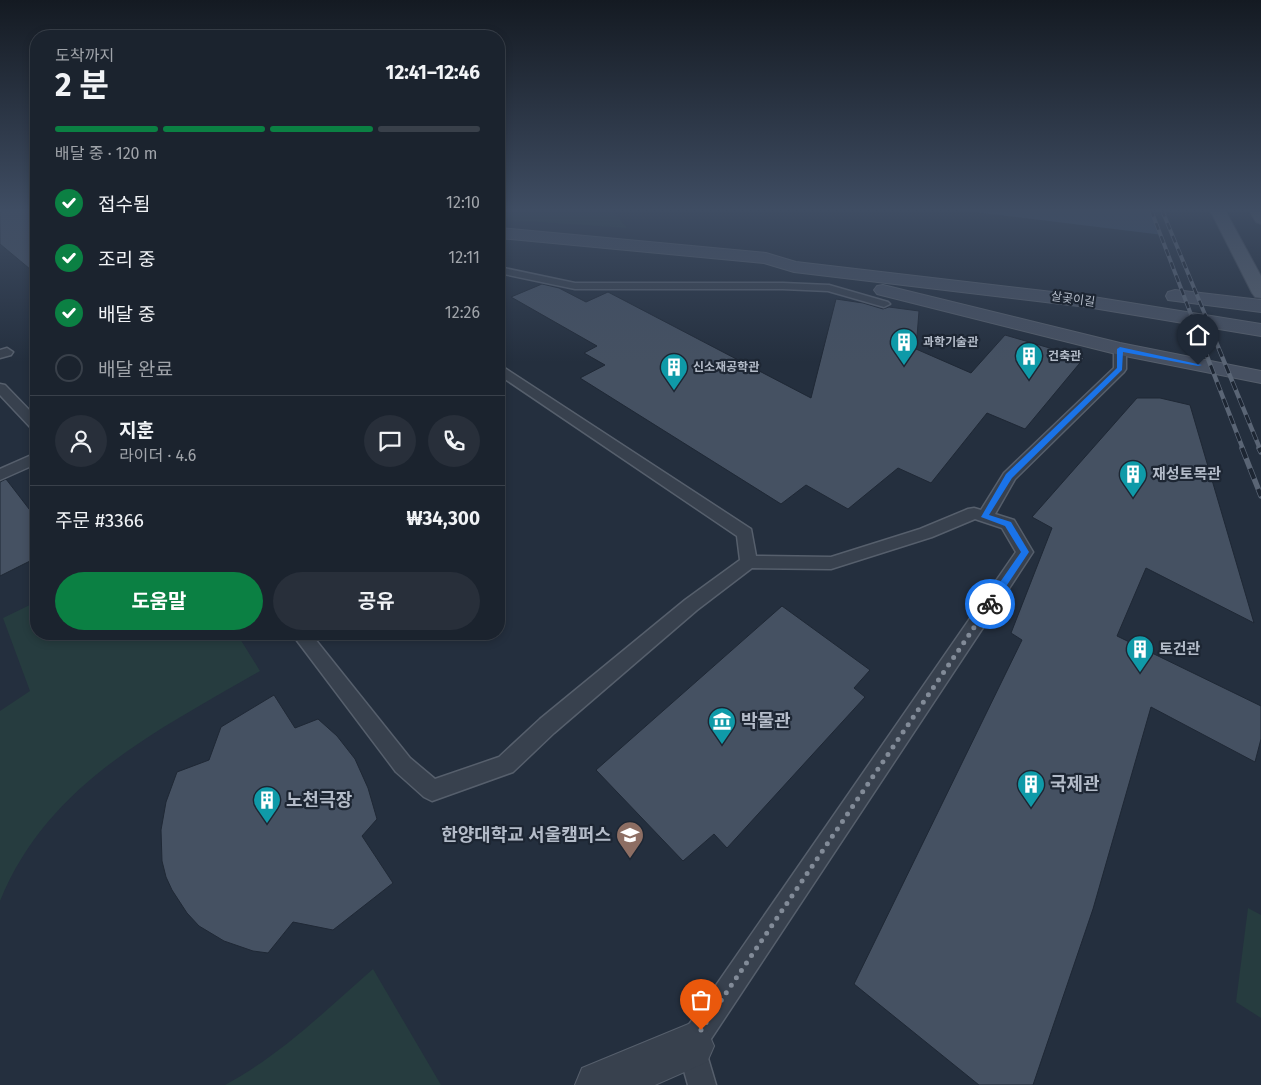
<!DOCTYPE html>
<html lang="ko">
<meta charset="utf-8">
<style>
body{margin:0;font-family:"Fira Sans","Noto Sans KR",sans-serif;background:#282f3a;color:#f1f3f6;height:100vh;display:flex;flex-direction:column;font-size:19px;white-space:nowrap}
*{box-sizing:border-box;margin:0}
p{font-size:16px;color:#a0a4aa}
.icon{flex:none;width:28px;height:28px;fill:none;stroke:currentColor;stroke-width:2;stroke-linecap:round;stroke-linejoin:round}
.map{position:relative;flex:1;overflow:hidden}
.panel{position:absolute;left:30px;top:30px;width:475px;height:610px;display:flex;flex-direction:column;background:#1b232e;border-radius:20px;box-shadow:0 2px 8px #0003,0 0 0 1px #39404a}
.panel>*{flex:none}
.pin{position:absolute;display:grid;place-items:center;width:42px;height:42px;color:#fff;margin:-51px -21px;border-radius:50% 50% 50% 0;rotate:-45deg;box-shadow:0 0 5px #0007}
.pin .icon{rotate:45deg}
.courier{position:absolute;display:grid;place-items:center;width:50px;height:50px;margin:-25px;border:4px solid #1a73e8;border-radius:50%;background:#fff;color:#222;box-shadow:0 1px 6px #0007}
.overview em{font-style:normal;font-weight:700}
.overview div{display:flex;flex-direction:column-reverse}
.overview{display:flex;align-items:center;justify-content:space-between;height:85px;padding:0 25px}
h1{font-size:32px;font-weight:700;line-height:38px}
.bar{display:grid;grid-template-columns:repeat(4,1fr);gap:8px 5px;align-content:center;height:60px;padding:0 25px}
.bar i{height:6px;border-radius:4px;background:#39404a}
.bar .current{background:#0b8043}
.bar p{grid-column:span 4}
.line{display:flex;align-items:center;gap:12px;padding:0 25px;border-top:1px solid #39404a}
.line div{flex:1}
.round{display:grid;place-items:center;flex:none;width:52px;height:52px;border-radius:26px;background:#282f3a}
ol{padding:0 25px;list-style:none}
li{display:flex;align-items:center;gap:15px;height:55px}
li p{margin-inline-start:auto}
li .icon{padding:5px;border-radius:50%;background:#0b8043;color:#fff;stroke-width:4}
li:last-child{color:#a0a4aa}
li i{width:28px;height:28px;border:2px solid #39404a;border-radius:50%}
.button{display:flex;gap:10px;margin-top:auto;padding:10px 25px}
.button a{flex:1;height:58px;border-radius:30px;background:#0b8043;color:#fff;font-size:20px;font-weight:700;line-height:58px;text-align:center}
.button a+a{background:#282f3a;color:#f1f3f6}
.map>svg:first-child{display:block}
</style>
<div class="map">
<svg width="1261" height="1085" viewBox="0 0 1261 1085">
<rect width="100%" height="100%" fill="#242f3e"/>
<g fill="#263c3f">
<path d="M499,210H612L627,228L499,219Z"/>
<path d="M36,602V634H237L260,671C157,731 48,783 0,901V711L30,691L3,618Z"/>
<path d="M1248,908L1261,915V1018L1236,1002Z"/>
<path d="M373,969L441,1085H225C281,1055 326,1010 373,969Z"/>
</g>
<path fill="#394c67" d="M958,210H1261V247Z"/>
<path fill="#242f3e" d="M1153,210H1261V249L1162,237Z"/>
<g fill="#455162" stroke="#1f2835">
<path d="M0,210H36V274L0,244Z"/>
<path d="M542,284L559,288L586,302L608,292L811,398L836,299L863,303L883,309L889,307L919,311L916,349L971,373L1005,335L1084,358L1025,429L987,413L931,483L898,468L848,509L806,485L781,504L580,378L605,365L584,353L597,346L511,297Z"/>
<path d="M1137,398H1160L1190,405L1254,623L1146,568L1117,636L1261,706V739L1255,762L1151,707L1093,909L1033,1085H979L854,984L1022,640L1011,633L1052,528L1032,517Z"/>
<path d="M6,479L36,518V558L0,576V482Z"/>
<path d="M782,606L870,670L854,688L865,697L727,848L714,834L683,861L596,770Z"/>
<path d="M274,695L295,728L318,719L337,736L355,759L368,788L377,819L362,836L393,883L333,930L293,922L268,953L253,951L224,941L199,926L187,913L172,890L166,877L162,861L161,830L166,802L177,772L209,760L221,727Z"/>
</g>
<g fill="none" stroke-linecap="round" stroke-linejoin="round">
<g stroke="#565f6c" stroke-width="3">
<g id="lane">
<path d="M499,267L575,283H783L829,285L888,302L890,304L884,307L828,291L783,289H575L499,273Z"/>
<path d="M1120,345L1126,349V369L1124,372L1015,479L995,514L1014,520L1033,552L705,1048L716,1085H688L677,1046L681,1036L1016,552L1002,528L975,519L932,537L831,569L752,568L697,610L554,733L513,772L432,801L424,797L396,772L292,634H311L410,758L435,779L499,757L540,719L685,600L740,560L737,536L499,375V366L503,367L751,529L756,556L831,557L920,529L968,509L974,508L981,510L1004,473L1114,368V349Z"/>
<path d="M7,348L13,352L11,355L0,358V350Z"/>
<path d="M0,384L5,385L36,417V429L31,428L0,395Z"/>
<path d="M36,453V464L0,480V469Z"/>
</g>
</g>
<g stroke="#565f6c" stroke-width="2">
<path id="street" d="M691,1023L707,1030L714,1046L707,1062L655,1085H575L582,1068Z"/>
</g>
<g stroke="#565f6c" stroke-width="2">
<g id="secondary">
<path d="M499,228L766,253L796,262L1087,296L1261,324V336L1087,307L794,272L764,263L499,238Z"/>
<path d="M883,285L1120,343L1261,371V383L1120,355L877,294L874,290L877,286Z"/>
<path d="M1175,290L1261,300V312L1168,300L1166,296L1168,292Z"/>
</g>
</g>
<g stroke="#414a57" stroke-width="2">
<g id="primary">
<path d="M1210,210H1225L1261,276V298L1255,297L1252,293Z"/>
<path d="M1249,210H1261V224L1256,222Z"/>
</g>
</g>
<use href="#lane" fill="#38414e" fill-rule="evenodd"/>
<use href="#street" fill="#38414e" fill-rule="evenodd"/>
<use href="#secondary" fill="#465061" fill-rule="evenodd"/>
<use href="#primary" fill="#56606e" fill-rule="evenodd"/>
<g stroke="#5a6575" stroke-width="4">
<g id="rail-far2">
<path d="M1151,210L1192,317"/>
<path d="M1162,210L1206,317"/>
</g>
</g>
<g stroke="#5a6575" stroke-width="4.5">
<g id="rail-far1">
<path d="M1191,315L1243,449"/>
<path d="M1205,315L1260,449"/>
</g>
</g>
<g stroke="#5a6575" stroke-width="5.5">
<g id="rail">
<path d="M1242,448L1261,496"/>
<path d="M1259,448L1261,452"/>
</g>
</g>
<use href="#rail-far2" stroke="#1d2633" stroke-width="2.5" stroke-dasharray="7" stroke-linecap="butt"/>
<use href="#rail-far1" stroke="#1d2633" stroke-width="3" stroke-dasharray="9" stroke-linecap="butt"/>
<use href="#rail" stroke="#1d2633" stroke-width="4" stroke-dasharray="11" stroke-linecap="butt"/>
</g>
<linearGradient id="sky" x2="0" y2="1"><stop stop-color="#141a22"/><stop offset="0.58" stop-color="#3f4d63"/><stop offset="1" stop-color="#3f4d63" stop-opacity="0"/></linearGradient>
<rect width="1261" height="362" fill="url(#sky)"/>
<path fill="#1a73e8" d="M1120,347L1202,365L1198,366L1123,352L1122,370L1012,478L989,515L1011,522L1029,552L993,606H987V601L1021,552L1005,526L981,517L1006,474L1117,368V349Z"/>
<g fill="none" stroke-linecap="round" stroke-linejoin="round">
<path stroke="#828b98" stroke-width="5" stroke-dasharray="0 9" d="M701,1030L990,604"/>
</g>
<defs>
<g id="building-pin" transform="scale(1.4375)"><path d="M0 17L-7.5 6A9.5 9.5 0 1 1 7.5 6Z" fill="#0f9aa8" stroke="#1d2633"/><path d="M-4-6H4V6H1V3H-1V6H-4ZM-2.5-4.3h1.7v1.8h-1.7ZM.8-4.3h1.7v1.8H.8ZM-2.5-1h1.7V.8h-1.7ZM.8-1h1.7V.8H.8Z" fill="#fff"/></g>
<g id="museum-pin" transform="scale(1.4375)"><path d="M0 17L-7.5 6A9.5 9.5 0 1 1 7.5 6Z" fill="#0f9aa8" stroke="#1d2633"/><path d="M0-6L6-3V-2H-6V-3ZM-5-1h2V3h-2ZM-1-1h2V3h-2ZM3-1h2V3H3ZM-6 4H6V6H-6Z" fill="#fff"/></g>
<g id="university-pin" transform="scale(1.4375)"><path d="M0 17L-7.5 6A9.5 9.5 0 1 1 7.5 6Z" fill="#8d6e63" stroke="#1d2633"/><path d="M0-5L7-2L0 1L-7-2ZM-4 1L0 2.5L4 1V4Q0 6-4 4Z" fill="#fff"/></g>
</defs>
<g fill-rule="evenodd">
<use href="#building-pin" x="904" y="342"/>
<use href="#building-pin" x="1029" y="356"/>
<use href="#building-pin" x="674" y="367"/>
<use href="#building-pin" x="1133" y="474"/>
<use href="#building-pin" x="1140" y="649"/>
<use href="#museum-pin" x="722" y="721"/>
<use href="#building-pin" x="1031" y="784"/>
<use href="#building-pin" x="267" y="800"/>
<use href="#university-pin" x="630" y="835"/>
</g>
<g text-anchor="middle" stroke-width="4.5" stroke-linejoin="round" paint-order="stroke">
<g font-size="12" fill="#b4bcc9" stroke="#1d2633">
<text transform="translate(1073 299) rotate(8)" y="4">살곶이길</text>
</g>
<g font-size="12" font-weight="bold" fill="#b4bcc9" stroke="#1d2633" text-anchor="start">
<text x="923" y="346">과학기술관</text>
<text x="1048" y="360">건축관</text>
<text x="693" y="371">신소재공학관</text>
</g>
<g font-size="15" font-weight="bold" fill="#b4bcc9" stroke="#1d2633" text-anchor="start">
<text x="1152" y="479">재성토목관</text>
<text x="1159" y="654">토건관</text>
</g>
<g font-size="18" font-weight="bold" fill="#b4bcc9" stroke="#1d2633" text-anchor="start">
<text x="741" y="727">박물관</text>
<text x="1050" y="790">국제관</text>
<text x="286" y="806">노천극장</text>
<text x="611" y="841" text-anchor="end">한양대학교 서울캠퍼스</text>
</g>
</g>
</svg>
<div class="pin" style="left:701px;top:1030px;background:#ea580c"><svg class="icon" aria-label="bag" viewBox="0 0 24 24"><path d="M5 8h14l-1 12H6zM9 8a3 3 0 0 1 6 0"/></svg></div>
<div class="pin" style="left:1198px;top:365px;background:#1f2937"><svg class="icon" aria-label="home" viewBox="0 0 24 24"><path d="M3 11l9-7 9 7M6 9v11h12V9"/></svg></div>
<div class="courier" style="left:990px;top:604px"><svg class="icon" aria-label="bike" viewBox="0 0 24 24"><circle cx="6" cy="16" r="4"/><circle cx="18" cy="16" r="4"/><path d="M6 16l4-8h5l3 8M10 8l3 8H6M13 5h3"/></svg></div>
<section class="panel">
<div class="overview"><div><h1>2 분</h1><p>도착까지</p></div><em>12:41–12:46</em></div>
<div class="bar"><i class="current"></i><i class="current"></i><i class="current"></i><i></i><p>배달 중 · 120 m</p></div>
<ol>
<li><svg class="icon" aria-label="check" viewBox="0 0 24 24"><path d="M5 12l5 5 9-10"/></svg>접수됨<p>12:10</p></li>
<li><svg class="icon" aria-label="check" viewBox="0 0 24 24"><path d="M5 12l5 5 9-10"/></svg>조리 중<p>12:11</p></li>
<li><svg class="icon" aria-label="check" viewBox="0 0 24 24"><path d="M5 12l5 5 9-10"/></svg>배달 중<p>12:26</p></li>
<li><i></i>배달 완료</li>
</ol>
<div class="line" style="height:90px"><a class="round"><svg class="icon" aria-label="person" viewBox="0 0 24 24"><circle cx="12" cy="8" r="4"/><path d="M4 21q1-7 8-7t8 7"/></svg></a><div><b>지훈</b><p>라이더 · 4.6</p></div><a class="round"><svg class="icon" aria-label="chat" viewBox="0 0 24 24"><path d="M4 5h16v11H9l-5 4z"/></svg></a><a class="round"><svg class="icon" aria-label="phone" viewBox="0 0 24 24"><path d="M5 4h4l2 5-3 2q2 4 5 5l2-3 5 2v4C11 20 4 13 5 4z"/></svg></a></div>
<div class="line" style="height:65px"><div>주문 #3366</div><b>₩34,300</b></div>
<div class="button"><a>도움말</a><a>공유</a></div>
</section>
</div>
